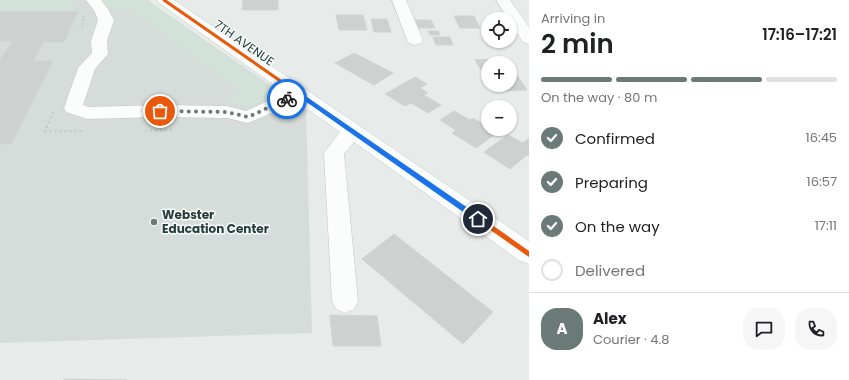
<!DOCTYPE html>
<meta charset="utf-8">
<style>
body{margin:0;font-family:Poppins,sans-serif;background:#f6f6f6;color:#202124;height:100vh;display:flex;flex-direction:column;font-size:15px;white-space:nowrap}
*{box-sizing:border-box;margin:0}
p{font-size:13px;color:#757577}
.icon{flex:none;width:22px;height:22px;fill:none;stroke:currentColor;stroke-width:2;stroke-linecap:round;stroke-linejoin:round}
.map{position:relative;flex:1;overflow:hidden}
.drawer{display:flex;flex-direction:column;background:#fff;width:320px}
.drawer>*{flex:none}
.fabs{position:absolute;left:481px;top:12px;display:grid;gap:8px}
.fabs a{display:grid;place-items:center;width:36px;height:36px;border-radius:50%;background:#fff;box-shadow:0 1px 3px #0004;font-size:20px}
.pin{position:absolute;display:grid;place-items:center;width:34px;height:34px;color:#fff;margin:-17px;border:2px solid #fff;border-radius:50%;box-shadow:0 1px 4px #0007}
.courier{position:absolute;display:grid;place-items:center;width:40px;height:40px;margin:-20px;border:3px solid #1a73e8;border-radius:50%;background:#fff;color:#222;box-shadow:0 1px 5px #0007}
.headline em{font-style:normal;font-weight:600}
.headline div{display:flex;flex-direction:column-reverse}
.headline{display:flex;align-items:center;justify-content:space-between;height:68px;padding:0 12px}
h1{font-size:26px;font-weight:600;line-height:30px}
.bar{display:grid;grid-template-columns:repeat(4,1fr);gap:6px 4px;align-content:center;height:48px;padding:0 12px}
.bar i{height:5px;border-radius:3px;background:#e0e0e0}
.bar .active{background:#6a7a77}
.bar p{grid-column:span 4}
.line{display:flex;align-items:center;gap:10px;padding:0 12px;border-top:1px solid #e0e0e0}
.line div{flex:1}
.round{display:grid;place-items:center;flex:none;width:42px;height:42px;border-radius:16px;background:#f6f6f6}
ol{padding:0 12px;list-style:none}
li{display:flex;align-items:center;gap:12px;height:44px}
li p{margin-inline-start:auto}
li .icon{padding:4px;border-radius:50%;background:#6a7a77;color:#fff;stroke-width:4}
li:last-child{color:#757577}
li i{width:22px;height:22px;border:2px solid #e0e0e0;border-radius:50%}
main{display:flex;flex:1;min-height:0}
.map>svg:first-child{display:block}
</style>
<main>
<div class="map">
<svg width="529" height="380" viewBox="0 0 529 380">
<rect width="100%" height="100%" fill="#e7ebe9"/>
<path fill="#d5dcd9" d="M0,0H147L306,110L312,333L0,343Z"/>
<g fill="#d2e2d8">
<path d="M0,0H69L78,9H0Z"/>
<path d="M101,0H148L271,88L275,92L272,98L258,104L237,105L228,99L240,91L129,8L117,12Z"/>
</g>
<g fill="#cdd2d1" stroke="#d0d4d2">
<path d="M243,0H278V10H242Z"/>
<path d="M0,12H78L64,42H43L33,61H53L11,144H0V60L13,41H0Z"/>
<path d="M336,15H363L367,30H339Z"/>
<path d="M454,16H474L480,28H460Z"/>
<path d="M371,19H387L391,32H374Z"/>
<path d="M414,20H431L435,28H417Z"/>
<path d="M428,31H438L440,35H430Z"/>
<path d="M433,37H450L453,45H436Z"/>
<path d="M354,53L393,73L374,85L335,63Z"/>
<path d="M498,59L501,63H488V70H481L475,60Z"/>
<path d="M510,68H512L527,90L502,91L499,85H510Z"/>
<path d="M415,77L427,84L420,88L428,93L424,95L441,105L428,113L411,103L405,106L385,94Z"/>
<path d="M454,111L470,120L473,118L488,127V129H492L498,132L476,148L452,133L456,130L440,120Z"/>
<path d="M508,135L523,143L529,138V156L527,155L510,169L484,152Z"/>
<path d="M394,234L493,312L463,344L362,259Z"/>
<path d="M330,315L377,316L381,346H333Z"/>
<path d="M64,379L127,380H63Z"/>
</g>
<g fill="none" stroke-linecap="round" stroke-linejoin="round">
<g stroke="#c4c8c6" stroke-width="1">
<g id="minor">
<path d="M86,0H101L108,9L114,20L107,41L108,54L95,69L83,105L89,107L160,105L227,106L246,111L285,93L159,3L157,0H174L529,241V264L520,261L354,142L344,154L358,301L354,309L345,313L336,309L332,301L324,153L340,132L297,102L248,123L227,118L160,117L87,119L66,112L64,108L78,68L92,53L91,41L98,20L94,10Z"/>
<path d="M392,0H406L423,40L421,43L415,45L409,43L407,40Z"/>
<path d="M496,0H510L529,27V44L523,42L510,22V19H508Z"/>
</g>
</g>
<path stroke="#c3cac9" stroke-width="2" stroke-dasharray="1.5 2" stroke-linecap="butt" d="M82,28L84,15"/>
<g stroke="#c3cac9" stroke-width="2.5" stroke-dasharray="2 3" stroke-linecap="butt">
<path d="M53,112L45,131H84"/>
<path d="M145,131L172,130"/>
</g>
<use href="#minor" fill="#fbfcfc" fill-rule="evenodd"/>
<g stroke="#f5f9f8" stroke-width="5">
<path id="cycleway-far2" d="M164,0L305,98"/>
</g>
<g stroke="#f5f9f8" stroke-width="6">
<path id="cycleway-far1" d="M303,97L483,222"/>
</g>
<g stroke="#f5f9f8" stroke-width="8">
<path id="cycleway" d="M482,221L529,254"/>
</g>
<use href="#cycleway-far2" stroke="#e8590c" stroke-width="3"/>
<use href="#cycleway-far1" stroke="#e8590c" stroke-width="3.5"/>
<use href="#cycleway" stroke="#e8590c" stroke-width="5"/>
</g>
<path fill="#1a73e8" d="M297,93H301L481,217V221H476L298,96L287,101L284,99Z"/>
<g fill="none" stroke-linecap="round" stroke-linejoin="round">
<path stroke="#6a7a77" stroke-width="4" stroke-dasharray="0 7.2" d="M160,111L227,112L248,117L287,99"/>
</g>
<circle fill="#6a7a77" stroke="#f5f9f8" stroke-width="1.5" cx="154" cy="222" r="4"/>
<g text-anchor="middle" stroke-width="3" stroke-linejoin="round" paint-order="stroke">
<g font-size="12" fill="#263d39" stroke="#f5f9f8">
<text transform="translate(244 43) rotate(35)" y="4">7TH AVENUE</text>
</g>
<g font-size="12" font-weight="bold" fill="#263d39" stroke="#f5f9f8" text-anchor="start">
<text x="162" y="219">Webster<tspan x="162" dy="14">Education Center</tspan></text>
</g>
</g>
</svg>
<div class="fabs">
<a><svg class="icon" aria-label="locate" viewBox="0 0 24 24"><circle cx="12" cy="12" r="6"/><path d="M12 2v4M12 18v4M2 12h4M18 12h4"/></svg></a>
<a>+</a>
<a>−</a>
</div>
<div class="pin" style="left:160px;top:111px;background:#ea580c"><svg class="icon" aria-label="bag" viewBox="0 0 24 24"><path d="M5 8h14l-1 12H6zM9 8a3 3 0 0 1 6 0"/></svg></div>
<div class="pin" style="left:478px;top:219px;background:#1f2937"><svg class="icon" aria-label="home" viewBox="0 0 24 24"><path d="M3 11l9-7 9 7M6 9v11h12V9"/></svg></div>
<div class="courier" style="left:287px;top:99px"><svg class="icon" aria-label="bike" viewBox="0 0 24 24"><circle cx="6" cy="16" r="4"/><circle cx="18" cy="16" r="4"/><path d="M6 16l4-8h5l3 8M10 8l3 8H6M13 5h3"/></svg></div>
</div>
<section class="drawer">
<div class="headline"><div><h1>2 min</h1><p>Arriving in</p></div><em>17:16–17:21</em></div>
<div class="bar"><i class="active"></i><i class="active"></i><i class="active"></i><i></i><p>On the way · 80 m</p></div>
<ol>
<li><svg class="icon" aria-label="check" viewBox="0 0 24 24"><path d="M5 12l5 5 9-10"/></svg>Confirmed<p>16:45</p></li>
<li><svg class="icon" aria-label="check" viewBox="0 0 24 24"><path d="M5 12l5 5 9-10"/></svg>Preparing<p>16:57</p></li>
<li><svg class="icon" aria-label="check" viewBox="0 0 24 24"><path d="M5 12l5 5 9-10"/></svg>On the way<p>17:11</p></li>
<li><i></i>Delivered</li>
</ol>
<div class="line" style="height:72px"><b class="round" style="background:#6a7a77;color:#fff">A</b><div><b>Alex</b><p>Courier · 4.8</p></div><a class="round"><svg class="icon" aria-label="chat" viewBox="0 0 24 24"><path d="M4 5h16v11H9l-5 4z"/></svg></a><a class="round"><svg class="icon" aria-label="phone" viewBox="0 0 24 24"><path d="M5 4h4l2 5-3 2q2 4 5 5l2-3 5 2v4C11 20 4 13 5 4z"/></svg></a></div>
</section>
</main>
